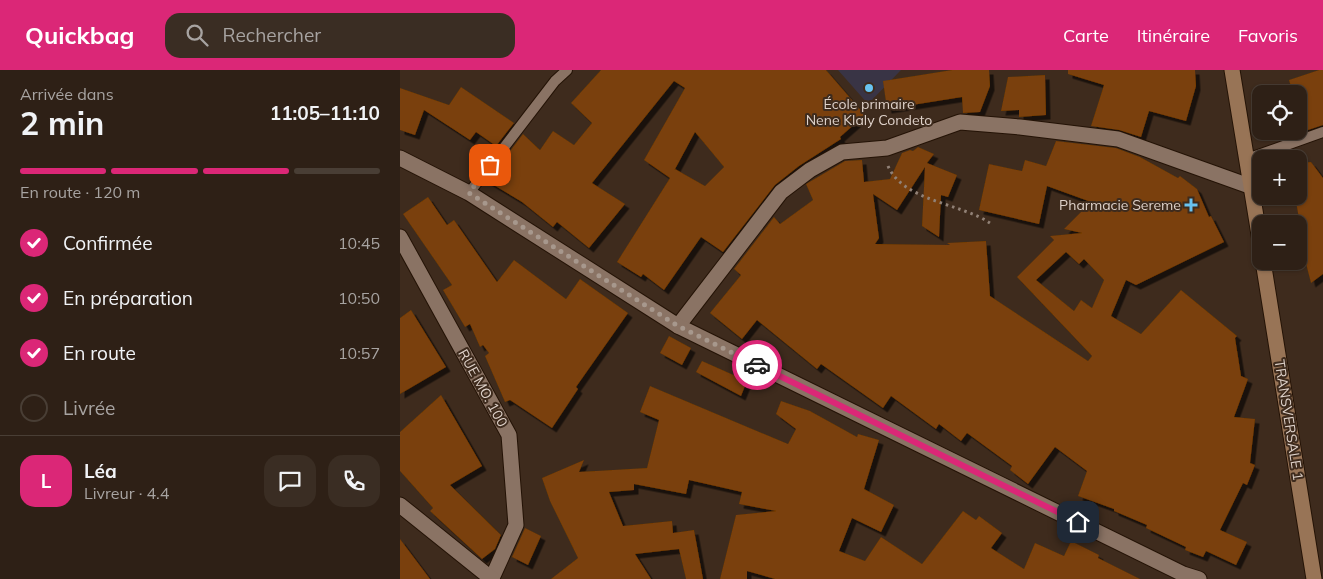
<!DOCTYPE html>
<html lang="fr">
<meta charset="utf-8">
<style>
body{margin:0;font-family:Mulish,sans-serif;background:#3a2d23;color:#f1f3f6;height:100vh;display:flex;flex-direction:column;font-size:19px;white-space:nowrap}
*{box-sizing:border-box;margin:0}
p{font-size:16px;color:#a7a3a1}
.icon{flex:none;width:28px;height:28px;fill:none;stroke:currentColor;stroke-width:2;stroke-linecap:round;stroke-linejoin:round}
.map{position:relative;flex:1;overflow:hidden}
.panel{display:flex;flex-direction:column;background:#2e2016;width:400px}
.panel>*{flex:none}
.fabs{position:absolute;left:852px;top:15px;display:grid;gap:10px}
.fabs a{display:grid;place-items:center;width:55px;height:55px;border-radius:10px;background:#2e2016;box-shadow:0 1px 4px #0004,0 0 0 1px #493e35;font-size:25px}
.pin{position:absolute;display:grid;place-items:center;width:42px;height:42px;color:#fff;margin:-21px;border-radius:10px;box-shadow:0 2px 8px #0006}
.courier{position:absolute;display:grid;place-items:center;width:50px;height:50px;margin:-25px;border:4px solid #db2777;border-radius:50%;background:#fff;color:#222;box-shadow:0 1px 6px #0007}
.head em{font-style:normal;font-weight:700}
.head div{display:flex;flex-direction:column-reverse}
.head{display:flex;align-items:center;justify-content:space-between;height:85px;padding:0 20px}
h1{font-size:32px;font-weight:700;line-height:38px}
.bar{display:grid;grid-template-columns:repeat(4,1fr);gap:8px 5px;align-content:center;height:60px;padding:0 20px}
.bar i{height:6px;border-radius:4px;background:#493e35}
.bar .selected{background:#db2777}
.bar p{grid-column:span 4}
.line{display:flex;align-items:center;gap:12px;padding:0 20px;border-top:1px solid #493e35}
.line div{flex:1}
.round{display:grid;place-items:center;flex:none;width:52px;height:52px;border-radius:15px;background:#3a2d23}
ol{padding:0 20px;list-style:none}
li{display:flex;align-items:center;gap:15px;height:55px}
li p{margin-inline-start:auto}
li .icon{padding:5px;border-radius:50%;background:#db2777;color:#fff;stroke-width:4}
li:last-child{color:#a7a3a1}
li i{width:28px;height:28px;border:2px solid #493e35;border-radius:50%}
header{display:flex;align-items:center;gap:30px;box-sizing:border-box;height:70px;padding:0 25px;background:#db2777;color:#fff}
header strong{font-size:24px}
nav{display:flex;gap:28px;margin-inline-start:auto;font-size:18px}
.search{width:350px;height:45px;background:#3a2d23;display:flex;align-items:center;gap:12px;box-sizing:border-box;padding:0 18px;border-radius:15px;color:#a7a3a1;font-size:19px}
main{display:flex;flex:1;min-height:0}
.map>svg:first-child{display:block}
</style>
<header>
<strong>Quickbag</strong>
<div class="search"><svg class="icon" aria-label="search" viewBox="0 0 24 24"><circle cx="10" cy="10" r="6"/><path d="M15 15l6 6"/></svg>Rechercher</div>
<nav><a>Carte</a><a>Itinéraire</a><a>Favoris</a></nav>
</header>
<main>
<section class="panel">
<div class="head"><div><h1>2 min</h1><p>Arrivée dans</p></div><em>11:05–11:10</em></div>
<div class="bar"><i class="selected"></i><i class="selected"></i><i class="selected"></i><i></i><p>En route · 120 m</p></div>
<ol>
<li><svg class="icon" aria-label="check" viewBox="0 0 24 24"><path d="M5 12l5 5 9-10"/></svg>Confirmée<p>10:45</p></li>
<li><svg class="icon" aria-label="check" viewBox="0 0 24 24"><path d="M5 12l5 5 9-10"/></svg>En préparation<p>10:50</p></li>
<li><svg class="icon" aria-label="check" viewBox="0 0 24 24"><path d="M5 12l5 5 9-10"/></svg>En route<p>10:57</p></li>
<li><i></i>Livrée</li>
</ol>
<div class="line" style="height:90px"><b class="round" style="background:#db2777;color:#fff">L</b><div><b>Léa</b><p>Livreur · 4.4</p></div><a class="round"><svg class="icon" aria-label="chat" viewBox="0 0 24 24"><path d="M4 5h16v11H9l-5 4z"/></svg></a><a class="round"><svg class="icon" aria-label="phone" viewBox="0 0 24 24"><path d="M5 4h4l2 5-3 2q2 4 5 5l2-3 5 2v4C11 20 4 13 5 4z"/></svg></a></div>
</section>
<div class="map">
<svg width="923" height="509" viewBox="0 0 923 509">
<defs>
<filter id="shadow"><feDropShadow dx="4.5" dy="4.5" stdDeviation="0" flood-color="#0009"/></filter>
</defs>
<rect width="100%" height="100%" fill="#3e2b1d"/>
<path fill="#393445" d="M438,0H501L468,34Z"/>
<g fill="#7a3f07" fill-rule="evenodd" filter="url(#shadow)">
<path d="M201,0H426L465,45L440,67L441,69L399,96L375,115L323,182L301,167L264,220L243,204L241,207L217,192L270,108L244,90L285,18L274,11L192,113L225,134L189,178L157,152L153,157L122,132L87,111L123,64L140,80L153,61L174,75L192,53L171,33ZM295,62L324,97L305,116L275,99L274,101Z"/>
<path d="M552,0H589L590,16L580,42L563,43L562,27L487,39L483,11Z"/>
<path d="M668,0H795L796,16L786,51L749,41L741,67L719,60L691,56L704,15L668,4Z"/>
<path d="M919,0H923V55L899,63V24H893L889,10Z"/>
<path d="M645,5L646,45L619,47V40L601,41L608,7Z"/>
<path d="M61,17L114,53L96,76L76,62L70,70L24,40L15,65L0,60V18L49,35Z"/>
<path d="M656,71L716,78L740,87L778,108L780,106L797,119L809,147L811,146L824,172L736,215L726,210L711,246L741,264L781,220L837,266L835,268L841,306L848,309L834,347L855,349L850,393L855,395L847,415L843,413L820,460L847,472L836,495L806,481L803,487L785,480L786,477L746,458L747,455L714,441V439L678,426L687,401L655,377L628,414L610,400L612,396L567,363L561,371L539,354L536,359L491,326L483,338L421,294L417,299L357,250L342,269L310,243L341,205L334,199L374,147L380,154L413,130L406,114L445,91L462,90L464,112L490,109L502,83L510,80L513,81L518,77L534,84L527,93L557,105L548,127L541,125L539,167L522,156L525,97L497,140L473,124L479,168L475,174L550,175L547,173L586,171L590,226L688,291L692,286L617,207L654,170L650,166L682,163L664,159L691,132L647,116L639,154L579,140L589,94L622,101L625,90L646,96ZM666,182L679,194L684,189L704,210L692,238L681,230L674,241L636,210Z"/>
<path d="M911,92L923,108V204L911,213L902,178L904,177L895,126H899V93Z"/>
<path d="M28,127L47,155L54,150L97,212L114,190L166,229L180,209L228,243L176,317L178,319L152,358L110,330L105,332L85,286L89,283L83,275L80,277L70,254L65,257L43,220L52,215L3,144Z"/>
<path d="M11,240L46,297L0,324V248Z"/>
<path d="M269,266L291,278L282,295L260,283Z"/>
<path d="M302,291L347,311L341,326L296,302Z"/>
<path d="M250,316L388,374L396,359L376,344L381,331L410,341L457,367L458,364L479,370L464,419L494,435L481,462L452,448L439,481L465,491L481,467L522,494L563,441L576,450L579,446L602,463L591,478L624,499L635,473L664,486L671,471L699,485L698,488L740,509H375L347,501V509H320L336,445L376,441L339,434L342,422L289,410L286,424L234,414V420L209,422L223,456L272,451L273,463L294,460L303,509H286L279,479L235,484L251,509H151L178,488L150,431L142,408L184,390L179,402L247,398L259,350L240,342Z"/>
<path d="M41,325L82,396L50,415L101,465L95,479L82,489L30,441L33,438L0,401V362Z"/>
<path d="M125,458L141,466L128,495L112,487Z"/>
<path d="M0,469L30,509H0Z"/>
</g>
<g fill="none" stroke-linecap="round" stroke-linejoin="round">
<g stroke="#241306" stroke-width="12">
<g id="service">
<path d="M847,89L923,62"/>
<path d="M69,123L155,11L167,0"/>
</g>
</g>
<g stroke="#241306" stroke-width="17">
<g id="minor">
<path d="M0,167L109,365L116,455L92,508"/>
<path d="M278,256L381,122L410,100L442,82L487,78L560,52L620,57L718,69L852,117"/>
<path d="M0,435L92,509"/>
</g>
</g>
<g stroke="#241306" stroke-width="17">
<path id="tertiary" d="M0,88L69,123L278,256L783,504L799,509"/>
</g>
<g stroke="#241306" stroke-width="17">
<g id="secondary">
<path d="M832,0L861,177"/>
<path d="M863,191L914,509"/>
</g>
</g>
<path stroke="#918176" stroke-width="3" stroke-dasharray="2.5 4" stroke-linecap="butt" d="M488,96C503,131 560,133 590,153"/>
<use href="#service" stroke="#8a7364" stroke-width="10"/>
<use href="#minor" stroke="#8a7364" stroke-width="15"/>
<use href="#tertiary" stroke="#8a7364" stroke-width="15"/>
<use href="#secondary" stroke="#987456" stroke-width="15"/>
</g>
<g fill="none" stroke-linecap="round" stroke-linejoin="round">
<path stroke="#a7988d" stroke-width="5" stroke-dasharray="0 9" d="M90,95L69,123L278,256L357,295"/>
<path stroke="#db2777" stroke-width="6" d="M357,295L678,452"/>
</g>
<g fill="#69c3f1" stroke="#3e2b1d" stroke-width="2">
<circle cx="469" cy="18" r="5"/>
<path d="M788.5 127.5h5v5h5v5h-5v5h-5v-5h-5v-5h5z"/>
</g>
<g text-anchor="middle" stroke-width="4" stroke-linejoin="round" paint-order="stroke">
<g font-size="14" fill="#dfd2ca" stroke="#3e2b1d">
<text x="469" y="39">École primaire<tspan x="469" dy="16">Nene Klaly Condeto</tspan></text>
<text x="781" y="140" text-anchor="end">Pharmacie Sereme</text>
</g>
<g font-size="14" fill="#dfd2ca" stroke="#3e2b1d">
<text transform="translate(83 318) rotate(61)" y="5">RUE MO. 100</text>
<text transform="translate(889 350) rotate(81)" y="5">TRANSVERSALE 1</text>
</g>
</g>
</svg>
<div class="fabs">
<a><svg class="icon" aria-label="locate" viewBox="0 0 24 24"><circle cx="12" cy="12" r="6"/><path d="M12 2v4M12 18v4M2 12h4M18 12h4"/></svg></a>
<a>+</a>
<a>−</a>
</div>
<div class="pin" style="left:90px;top:95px;background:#ea580c"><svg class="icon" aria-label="bag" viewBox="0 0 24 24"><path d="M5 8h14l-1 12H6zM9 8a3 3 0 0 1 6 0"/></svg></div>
<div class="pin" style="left:678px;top:452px;background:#1f2937"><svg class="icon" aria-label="home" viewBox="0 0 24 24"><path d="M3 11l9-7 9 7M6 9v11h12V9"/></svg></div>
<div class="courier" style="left:357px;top:295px"><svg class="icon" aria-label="car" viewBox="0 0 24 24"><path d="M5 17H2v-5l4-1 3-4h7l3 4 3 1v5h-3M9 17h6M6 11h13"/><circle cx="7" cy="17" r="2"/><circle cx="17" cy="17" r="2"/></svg></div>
</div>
</main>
